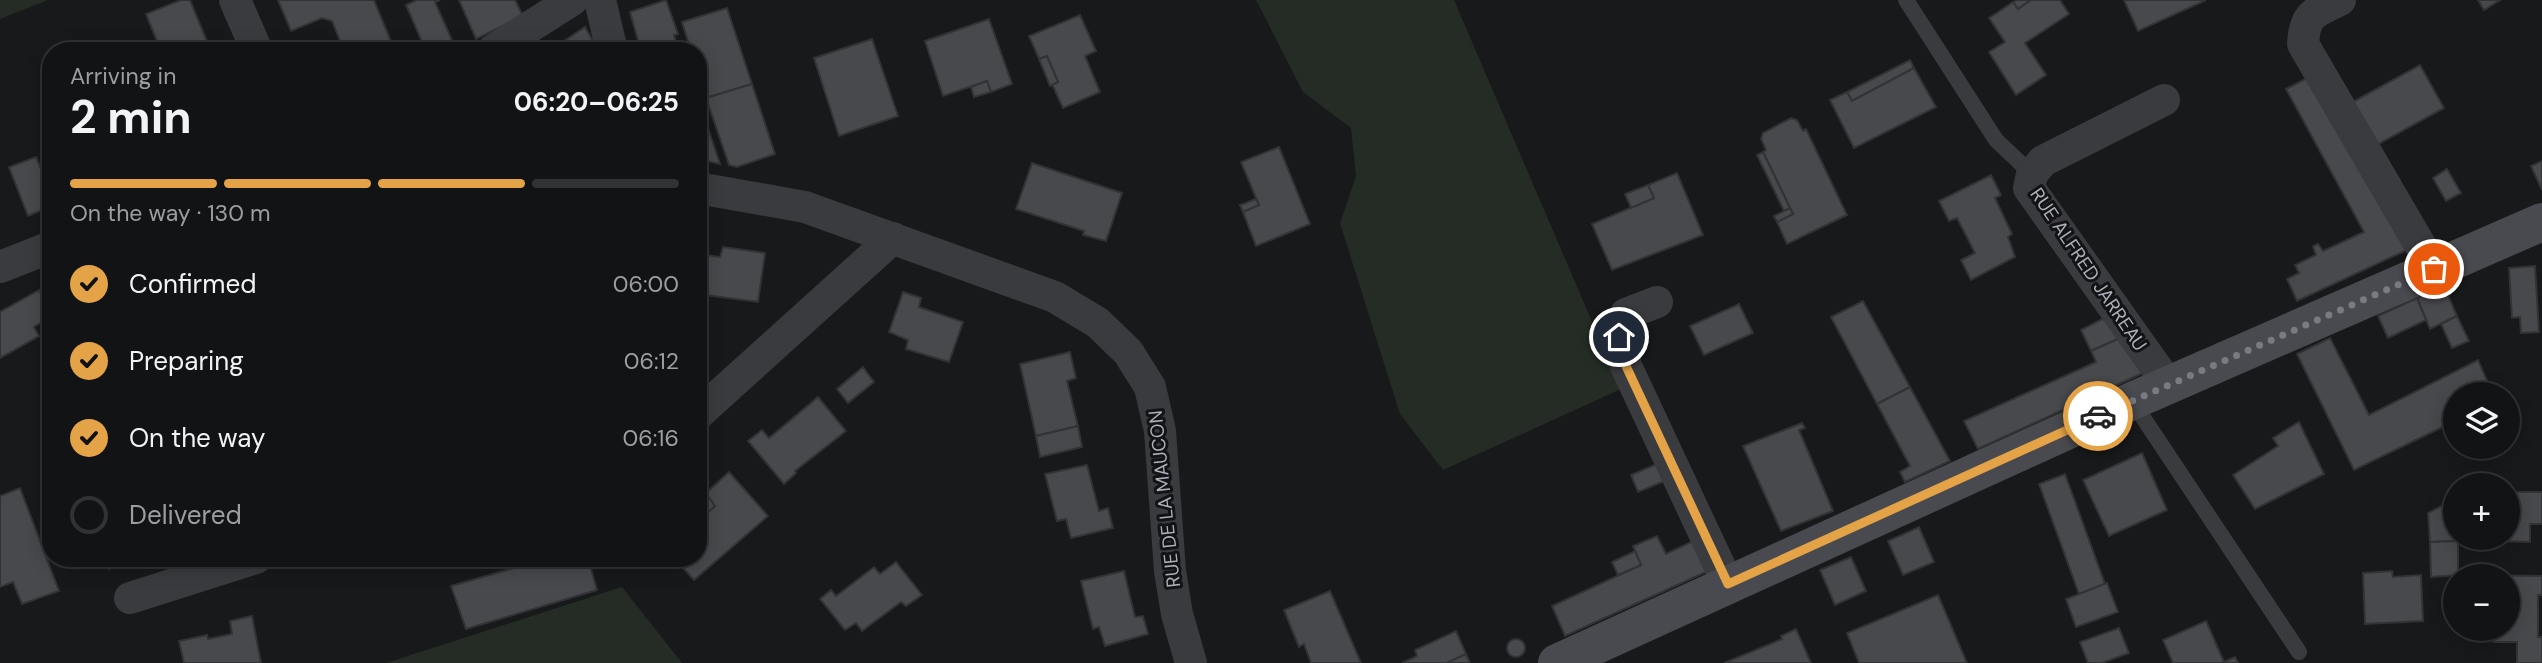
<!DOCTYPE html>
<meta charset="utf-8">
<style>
body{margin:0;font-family:"DM Sans",sans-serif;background:#1f2022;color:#f1f3f6;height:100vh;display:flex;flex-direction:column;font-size:26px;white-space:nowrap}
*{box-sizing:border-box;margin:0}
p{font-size:23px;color:#9c9ea0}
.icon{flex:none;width:38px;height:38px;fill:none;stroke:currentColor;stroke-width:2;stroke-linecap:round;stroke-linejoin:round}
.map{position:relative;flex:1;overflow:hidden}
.drawer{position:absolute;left:42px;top:42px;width:665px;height:525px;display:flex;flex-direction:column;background:#121314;border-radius:28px;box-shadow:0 4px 18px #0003,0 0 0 2px #313234}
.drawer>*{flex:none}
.tools{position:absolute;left:2443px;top:382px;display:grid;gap:14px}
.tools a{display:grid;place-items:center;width:77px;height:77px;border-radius:50%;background:#121314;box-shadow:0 4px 18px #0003,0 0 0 2px #313234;font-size:35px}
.pin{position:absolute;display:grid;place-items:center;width:60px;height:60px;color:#fff;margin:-30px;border:4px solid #fff;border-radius:50%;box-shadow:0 2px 7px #0007}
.courier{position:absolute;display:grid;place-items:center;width:70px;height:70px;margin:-35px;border:5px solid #e4a347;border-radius:50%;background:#fff;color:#222;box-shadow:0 2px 9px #0007}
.head em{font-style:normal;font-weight:700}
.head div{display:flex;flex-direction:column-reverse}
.head{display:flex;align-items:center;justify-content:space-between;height:119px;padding:0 28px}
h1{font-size:46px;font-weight:700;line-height:52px}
.bar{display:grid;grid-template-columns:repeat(4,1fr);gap:10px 7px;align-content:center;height:84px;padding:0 28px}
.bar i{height:9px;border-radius:5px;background:#313234}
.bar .on{background:#e4a347}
.bar p{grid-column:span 4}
ol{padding:0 28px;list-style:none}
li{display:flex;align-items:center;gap:21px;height:77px}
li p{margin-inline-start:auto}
li .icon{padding:7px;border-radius:50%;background:#e4a347;color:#111;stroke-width:4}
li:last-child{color:#9c9ea0}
li i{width:38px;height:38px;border:4px solid #313234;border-radius:50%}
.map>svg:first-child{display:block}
</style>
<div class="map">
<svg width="2542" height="663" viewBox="0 0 2542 663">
<rect width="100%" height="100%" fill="#18191a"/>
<g fill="#252c25">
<path d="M0,0H48L0,19Z"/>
<path d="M1256,0H1454L1621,389L1443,470L1400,414L1340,223L1356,176L1351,128L1303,92Z"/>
<path d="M622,587L682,663H386Z"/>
</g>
<g fill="#47494d" stroke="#333336" stroke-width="2">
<path d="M181,0H190L211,51H161L146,14Z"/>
<path d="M278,0H374L392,44L377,51H344L332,21L322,18L291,31Z"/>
<path d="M417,0H440L435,2L452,40L447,42L450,51H426L406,5Z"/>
<path d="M459,0H515L523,16L476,39Z"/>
<path d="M666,0L678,34L674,35L679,51H641L630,12Z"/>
<path d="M2017,0H2031L2018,9L2013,2Z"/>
<path d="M2031,0H2060L2069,14L2025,43L2046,75L2016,95L1989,52L2005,42L1989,18L2013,2L2018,9Z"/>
<path d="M2124,0H2206L2138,31Z"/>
<path d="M2478,0H2500L2484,10Z"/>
<path d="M727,8L752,84L706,98L698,73V51H691L682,22Z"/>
<path d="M1080,15L1096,51L1085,56L1100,92L1063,108L1052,84L1058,82L1047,56L1039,59L1029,36Z"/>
<path d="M989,19L1012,84L991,92L987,81L943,96L925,41Z"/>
<path d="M585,27L599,51H549Z"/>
<path d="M872,39L898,116L839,136L814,58Z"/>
<path d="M1047,56L1058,82L1050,86L1039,59Z"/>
<path d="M1910,60L1914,68L1852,101L1847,92Z"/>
<path d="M2420,65L2444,108L2375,146L2351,103Z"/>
<path d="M1914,68L1936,107L1854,148L1830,100L1847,92L1852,101Z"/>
<path d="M2311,76L2409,249L2297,301L2287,279L2299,273L2295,265L2316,255L2313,246L2318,244L2323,251L2364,232L2286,89Z"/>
<path d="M987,81L991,92L974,97L971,87Z"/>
<path d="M752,84L775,154L737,167L729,165L706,98Z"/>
<path d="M698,98L707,125L698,128Z"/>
<path d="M1791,118L1797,120L1803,131L1806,129L1847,215L1787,244L1777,222L1793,214L1763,152L1766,150L1761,139L1763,133Z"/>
<path d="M707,125L720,164L698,159V128Z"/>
<path d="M1279,147L1310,224L1256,246L1243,212L1259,205L1241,162Z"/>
<path d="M1763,152L1790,208L1784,211L1757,155Z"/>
<path d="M36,157L51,193V206L28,216L9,167Z"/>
<path d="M2542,161V190L2531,166Z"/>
<path d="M1032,163L1122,193L1106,241L1083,235L1084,231L1016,209Z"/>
<path d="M2447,169L2461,193L2446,201L2433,178Z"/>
<path d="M1677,173L1703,235L1612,270L1592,224L1654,198L1648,185Z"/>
<path d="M1991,175L2001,195L1995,198L2012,234L2008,237L2015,257L1971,280L1961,260L1975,253L1957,218L1949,221L1939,201Z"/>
<path d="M1648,185L1654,198L1631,208L1625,194Z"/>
<path d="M1256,199L1259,205L1243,212L1240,205Z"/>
<path d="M1790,208L1793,214L1777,222L1774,216Z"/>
<path d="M723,247L765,253L758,302L698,294V254L720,257Z"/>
<path d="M2535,266L2539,332L2521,333L2520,317L2512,318L2509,268Z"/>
<path d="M2444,286L2457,316L2430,329L2417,298Z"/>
<path d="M39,290L51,311V316L34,327L39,336L0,358V312Z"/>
<path d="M903,292L921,298L919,307L963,322L949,362L906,349L908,340L889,332Z"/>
<path d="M2417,298L2426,320L2388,338L2378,316Z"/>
<path d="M1863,301L1910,387L1877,404L1831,317Z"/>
<path d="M1739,304L1753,333L1704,355L1690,326Z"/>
<path d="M2457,316L2469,341L2452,348L2441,324Z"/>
<path d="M2106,317L2120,338L2091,351L2081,330Z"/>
<path d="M2120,338L2143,373L1978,449L1964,421L2096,362L2091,351Z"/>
<path d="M2330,338L2369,415L2478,360L2493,394H2455V421L2354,470L2297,354Z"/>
<path d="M1070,352L1076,378L1067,381L1078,426L1036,436L1020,364Z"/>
<path d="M863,367L874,382L848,403L837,389Z"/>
<path d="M1910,387L1950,461L1905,482L1900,472L1910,466L1877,404Z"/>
<path d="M818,397L846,431L795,471L796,473L784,484L748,441L762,430L769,438Z"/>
<path d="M2299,422L2324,474L2255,509L2233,475L2278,446L2273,438Z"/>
<path d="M1802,423L1805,428L1799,430L1833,511L1781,531L1743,446Z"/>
<path d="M1078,426L1082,447L1040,457L1036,436Z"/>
<path d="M2142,453L2167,510L2109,536L2083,480Z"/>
<path d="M1659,463L1667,480L1638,492L1631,475Z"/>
<path d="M1087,465L1099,511L1108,508L1113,528L1071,538L1066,519L1057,521L1045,474Z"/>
<path d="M729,472L768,516L694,580L674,558H698V521L715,506L706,493Z"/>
<path d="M2065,474L2105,584L2079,594L2039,484Z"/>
<path d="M20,488L59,591L22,604L13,582L0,587V496Z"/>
<path d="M2508,492H2542V524H2530V542L2499,541V537H2508Z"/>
<path d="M709,498L715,506L698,521V507Z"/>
<path d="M2455,499V537H2458V541L2430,542L2428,513Z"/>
<path d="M1919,527L1934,562L1903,575L1888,541Z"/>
<path d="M1657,536L1666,554L1693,541L1706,572L1565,636L1552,606L1641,565L1633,546Z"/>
<path d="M2458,541V575L2431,577L2430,542Z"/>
<path d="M1635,551L1641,565L1618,575L1612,562Z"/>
<path d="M1851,557L1866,591L1835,605L1820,570Z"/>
<path d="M105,558H138L109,569Z"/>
<path d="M549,558H588L597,590L466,629L451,586Z"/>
<path d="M896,562L922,595L906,606L901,602L862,631L856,623L845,630L820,599L831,590L836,596L874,567L880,574Z"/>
<path d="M1124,571L1135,617L1143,616L1148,634L1105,646L1099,627L1093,629L1081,581Z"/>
<path d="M2392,571L2393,577L2421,575L2423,621L2365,624L2363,573Z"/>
<path d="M2458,575L2542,576V595H2538V637H2542V663H2517V642H2494V628H2508V576Z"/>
<path d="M2107,583L2118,612L2076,627L2066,599Z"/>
<path d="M1330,591L1361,663H1311L1304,644L1299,647L1284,610Z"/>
<path d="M1938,595L1967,663H1859L1847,633Z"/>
<path d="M252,616L261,663H184L179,641L207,635L208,639L232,634L230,621Z"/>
<path d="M2206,621L2224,662L2235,657L2238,663H2173L2163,640Z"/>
<path d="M2119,628L2129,653L2102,663H2088L2080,642Z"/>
<path d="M1796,629L1811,663H1724L1782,639L1781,636Z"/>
<path d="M1456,631L1466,654L1447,663H1402L1417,656L1415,650Z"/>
<circle cx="1516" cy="648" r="9"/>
<path d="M1466,654L1470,663H1447Z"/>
</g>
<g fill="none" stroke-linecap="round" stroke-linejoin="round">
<g stroke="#3a3b3f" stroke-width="16">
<path d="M1906,0L1996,140L2032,174"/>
<path d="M2132,401L2299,652"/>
</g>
<g stroke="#3a3b3f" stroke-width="32">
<path d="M235,0L257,51"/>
<path d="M600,0L612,51"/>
<path d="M2340,0C2314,13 2305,13 2303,44L2434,269"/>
<path d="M492,51L572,0"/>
<path d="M2164,100L2043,161L2032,174L2029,188L2168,384"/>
<path d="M698,188L805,207L1055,297L1098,323L1128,352L1150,387L1160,431L1170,571L1177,614L1191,663"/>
<path d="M0,267L51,247"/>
<path d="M1657,302L1626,314L1619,337L1626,366L1728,584"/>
<path d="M698,414L893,238"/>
<path d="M130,598L256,558"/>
</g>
<path stroke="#484a4f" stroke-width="38" d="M1557,663L2132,401L2542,222"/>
</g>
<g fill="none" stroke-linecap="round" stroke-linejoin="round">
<path stroke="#787c81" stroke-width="7" stroke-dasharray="0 12.6" d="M2098,416L2434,269"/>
<path stroke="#e4a347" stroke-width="9" d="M1619,337L1626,366L1728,584L2098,416"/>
</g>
<g text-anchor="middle" stroke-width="6" stroke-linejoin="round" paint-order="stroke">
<g font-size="19" fill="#acb1b9" stroke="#131315">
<text transform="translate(2089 269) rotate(56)" y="7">RUE ALFRED JARREAU</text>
<text transform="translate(1164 499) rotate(-96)" y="7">RUE DE LA MAUCON</text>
</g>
</g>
</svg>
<div class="tools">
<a><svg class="icon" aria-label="layers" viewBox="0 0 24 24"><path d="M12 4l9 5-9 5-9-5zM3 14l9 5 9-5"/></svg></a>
<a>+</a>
<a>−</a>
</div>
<div class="pin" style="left:2434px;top:269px;background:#ea580c"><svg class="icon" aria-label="bag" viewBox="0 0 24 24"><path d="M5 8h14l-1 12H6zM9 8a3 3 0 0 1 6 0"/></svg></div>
<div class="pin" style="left:1619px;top:337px;background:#1f2937"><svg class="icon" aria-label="home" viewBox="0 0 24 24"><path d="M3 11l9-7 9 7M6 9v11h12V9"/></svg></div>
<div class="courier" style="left:2098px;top:416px"><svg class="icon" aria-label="car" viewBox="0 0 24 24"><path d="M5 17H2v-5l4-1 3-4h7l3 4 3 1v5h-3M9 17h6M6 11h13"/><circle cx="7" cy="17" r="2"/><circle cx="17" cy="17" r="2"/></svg></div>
<section class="drawer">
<div class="head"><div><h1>2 min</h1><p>Arriving in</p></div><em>06:20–06:25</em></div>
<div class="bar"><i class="on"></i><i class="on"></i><i class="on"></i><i></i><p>On the way · 130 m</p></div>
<ol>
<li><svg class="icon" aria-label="check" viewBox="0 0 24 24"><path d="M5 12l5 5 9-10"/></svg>Confirmed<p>06:00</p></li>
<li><svg class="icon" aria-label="check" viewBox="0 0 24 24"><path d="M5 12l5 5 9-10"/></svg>Preparing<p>06:12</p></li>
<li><svg class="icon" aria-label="check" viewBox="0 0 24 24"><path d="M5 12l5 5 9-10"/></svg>On the way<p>06:16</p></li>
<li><i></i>Delivered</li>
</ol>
</section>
</div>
